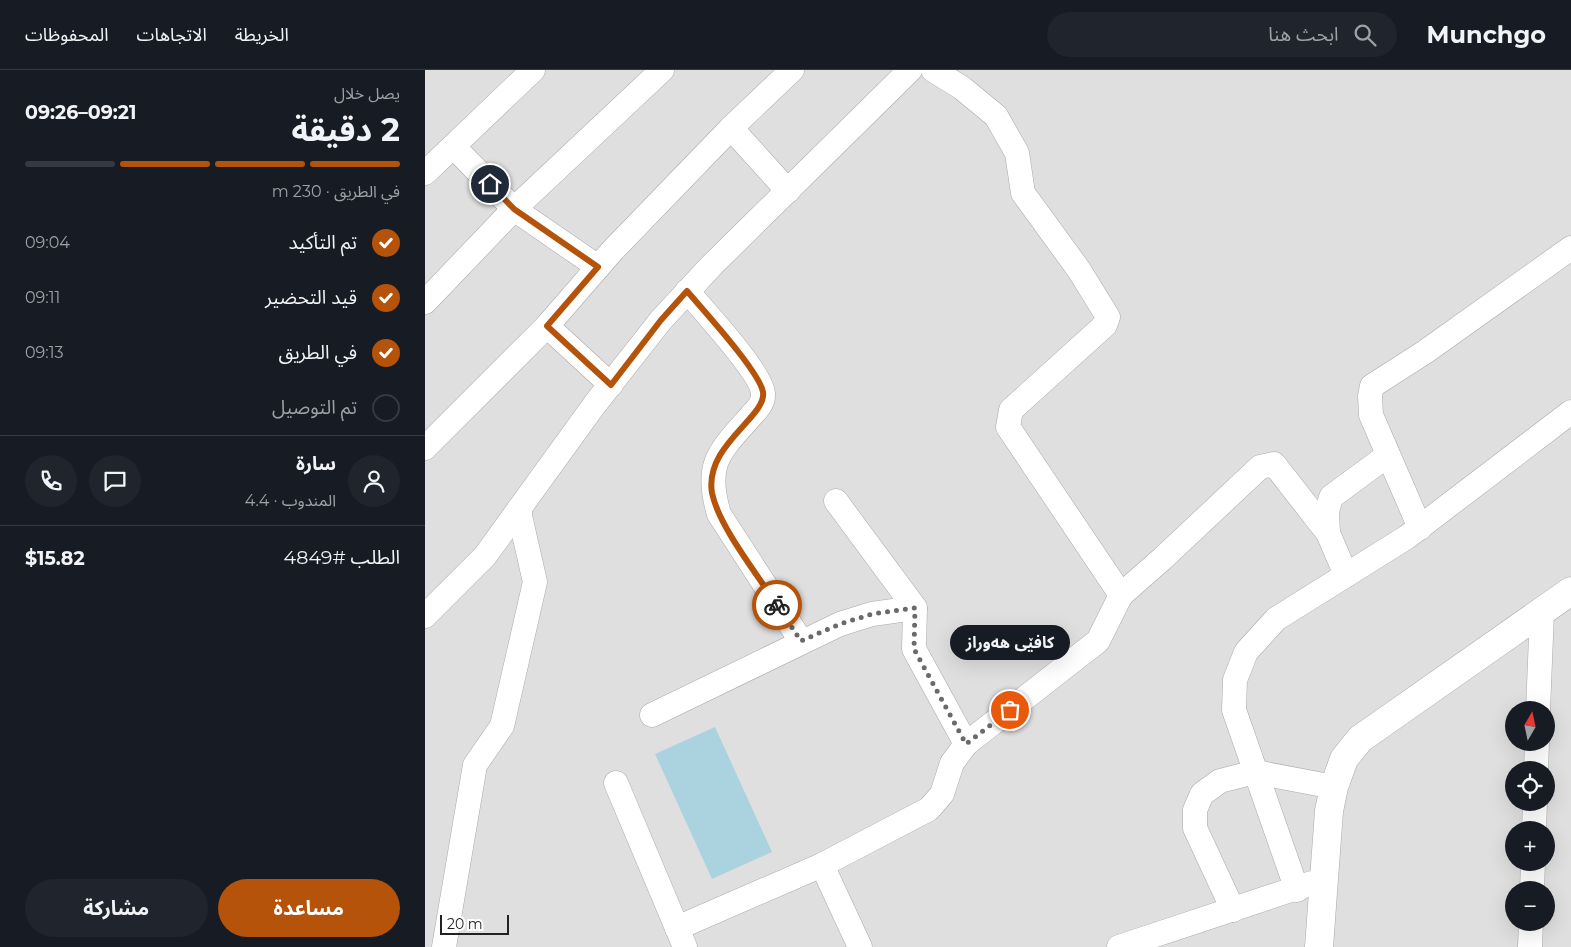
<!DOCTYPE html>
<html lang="ar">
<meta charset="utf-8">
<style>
body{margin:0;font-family:Montserrat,"Noto Sans Arabic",sans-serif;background:#20242c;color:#f1f3f6;direction:rtl;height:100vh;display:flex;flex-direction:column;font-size:19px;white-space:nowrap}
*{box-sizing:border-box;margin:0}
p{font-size:16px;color:#9ea1a6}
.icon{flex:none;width:28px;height:28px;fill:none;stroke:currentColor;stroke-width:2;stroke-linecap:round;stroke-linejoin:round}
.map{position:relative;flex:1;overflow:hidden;direction:ltr}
.details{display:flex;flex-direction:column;background:#171b24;width:425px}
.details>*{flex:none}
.needle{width:32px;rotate:9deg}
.fabs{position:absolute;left:1080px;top:631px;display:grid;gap:10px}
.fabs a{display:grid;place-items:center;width:50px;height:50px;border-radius:50%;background:#171b24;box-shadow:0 5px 20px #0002;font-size:25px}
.scale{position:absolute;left:15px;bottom:12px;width:69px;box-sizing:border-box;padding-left:5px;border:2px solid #222;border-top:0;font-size:14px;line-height:18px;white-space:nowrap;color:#222;-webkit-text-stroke:4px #fff;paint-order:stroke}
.pin{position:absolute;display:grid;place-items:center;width:42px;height:42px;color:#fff;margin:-21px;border:2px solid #fff;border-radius:50%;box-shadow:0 1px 5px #0007}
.courier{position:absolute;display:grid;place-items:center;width:50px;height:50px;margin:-25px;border:4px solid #b45309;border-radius:50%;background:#fff;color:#222;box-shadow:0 1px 6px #0007}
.bubble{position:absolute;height:35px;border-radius:18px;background:#171b24;box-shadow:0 5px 20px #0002;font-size:16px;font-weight:700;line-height:35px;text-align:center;direction:rtl}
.overview em{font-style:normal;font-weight:700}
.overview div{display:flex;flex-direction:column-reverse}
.overview{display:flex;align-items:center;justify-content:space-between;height:85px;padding:0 25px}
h1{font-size:32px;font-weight:700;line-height:38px}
.bar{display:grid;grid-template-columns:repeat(4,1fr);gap:8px 5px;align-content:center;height:60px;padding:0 25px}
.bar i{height:6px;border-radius:4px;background:#363941}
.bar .active{background:#b45309}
.bar p{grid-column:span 4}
.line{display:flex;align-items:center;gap:12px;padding:0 25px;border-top:1px solid #363941}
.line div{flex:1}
.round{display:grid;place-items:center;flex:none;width:52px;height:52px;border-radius:26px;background:#20242c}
ol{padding:0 25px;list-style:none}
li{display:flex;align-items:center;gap:15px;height:55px}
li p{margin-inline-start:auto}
li .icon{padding:5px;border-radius:50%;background:#b45309;color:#fff;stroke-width:4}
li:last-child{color:#9ea1a6}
li i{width:28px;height:28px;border:2px solid #363941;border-radius:50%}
.button{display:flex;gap:10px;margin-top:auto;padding:10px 25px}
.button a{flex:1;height:58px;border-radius:30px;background:#b45309;color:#fff;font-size:20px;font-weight:700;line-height:58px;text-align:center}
.button a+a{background:#20242c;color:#f1f3f6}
header{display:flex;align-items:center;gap:30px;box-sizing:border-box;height:70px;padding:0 25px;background:#171b24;border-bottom:1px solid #363941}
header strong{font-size:24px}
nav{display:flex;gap:28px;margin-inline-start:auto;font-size:18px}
.search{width:350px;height:45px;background:#20242c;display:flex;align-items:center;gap:12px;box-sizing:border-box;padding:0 18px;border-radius:28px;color:#9ea1a6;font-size:19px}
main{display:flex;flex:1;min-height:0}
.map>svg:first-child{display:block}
</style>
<header>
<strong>Munchgo</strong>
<div class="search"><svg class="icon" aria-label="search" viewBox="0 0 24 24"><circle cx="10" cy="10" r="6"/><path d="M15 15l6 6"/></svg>ابحث هنا</div>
<nav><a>الخريطة</a><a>الاتجاهات</a><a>المحفوظات</a></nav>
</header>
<main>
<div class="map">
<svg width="1146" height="877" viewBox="0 0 1146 877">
<rect width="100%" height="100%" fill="#f2efe9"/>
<path fill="#e0dfdf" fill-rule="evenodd" d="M0,0H1146V877H0ZM1089,640H1121V672H1089ZM1089,700H1121V732H1089ZM1089,760H1121V792H1089ZM1089,820H1121V852H1089Z"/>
<path fill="#aad3df" d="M290,657L347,782L287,809L230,684Z"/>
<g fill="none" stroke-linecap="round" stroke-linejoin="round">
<g stroke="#a9a9a9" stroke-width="25">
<g id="minor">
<path d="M508,0L537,18L571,46L592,83L598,123L654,200L683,247L680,255L586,340L583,357L696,525"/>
<path d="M306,58L363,121"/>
<path d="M29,77L89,139L173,197"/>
<path d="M0,103L108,0"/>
<path d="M262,221C278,240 336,302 338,323C339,333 332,339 326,346C294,382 279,394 294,444L376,571"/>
<path d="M0,232L89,139L237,0"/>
<path d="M122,256L186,315"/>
<path d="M0,378L122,256L187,181L306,58L367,0"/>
<path d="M411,431L490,538L489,579L541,674"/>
<path d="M995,458L946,345L945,326L947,316L1000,282L1146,178"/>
<path d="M903,463L902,442L906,427L963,385"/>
<path d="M0,546L60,486L170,334L236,250L287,195L485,0"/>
<path d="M1113,640L1117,542"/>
<path d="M227,645L415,554L447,544L490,538"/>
<path d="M1111,700L1112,672"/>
<path d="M191,713L260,877"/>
<path d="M1109,760L1110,732"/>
<path d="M872,820L809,640L810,610L821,582L851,549L982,467L1146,342"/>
<path d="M1107,820L1108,792"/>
<path d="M808,840L770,758V740L777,724L795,711L830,702L909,717"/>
<path d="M252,858L397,795"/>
<path d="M19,877L50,695L77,656L110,512L95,446V438"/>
<path d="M435,877L397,795L504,739L517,724L527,693L541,674L673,571L696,525L737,489L835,397L849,394L903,463L921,505"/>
<path d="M694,877L887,813"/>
<path d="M1105,877L1106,852"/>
</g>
</g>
<g stroke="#a9a9a9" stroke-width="29">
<path id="tertiary" d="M894,877L904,741L909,717L919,689L935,669L1146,521"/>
</g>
<use href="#minor" stroke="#fff" stroke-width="24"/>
<use href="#tertiary" stroke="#fff" stroke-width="28"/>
</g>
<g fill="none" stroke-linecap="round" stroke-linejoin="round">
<path stroke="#6b6a68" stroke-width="5" stroke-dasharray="0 9" d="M352,535L376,571L415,554L447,544L490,538L489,579L541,674L585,640"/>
<path stroke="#b45309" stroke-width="6" d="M65,114L89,139L173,197L122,256L186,315L236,250L262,221C278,240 334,301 338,322C342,347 279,375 287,423C294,457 333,505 352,535"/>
</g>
</svg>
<div class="fabs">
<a><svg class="needle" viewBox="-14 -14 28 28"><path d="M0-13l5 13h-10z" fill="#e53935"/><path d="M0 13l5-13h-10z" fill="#9ea1a6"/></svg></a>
<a><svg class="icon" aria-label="locate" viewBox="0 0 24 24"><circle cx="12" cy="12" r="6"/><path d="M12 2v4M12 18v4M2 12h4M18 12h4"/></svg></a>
<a>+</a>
<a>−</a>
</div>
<div class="scale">20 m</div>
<div class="pin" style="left:585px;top:640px;background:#ea580c"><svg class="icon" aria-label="bag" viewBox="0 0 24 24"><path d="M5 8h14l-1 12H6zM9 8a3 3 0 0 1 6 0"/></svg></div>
<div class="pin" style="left:65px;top:114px;background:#1f2937"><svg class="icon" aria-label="home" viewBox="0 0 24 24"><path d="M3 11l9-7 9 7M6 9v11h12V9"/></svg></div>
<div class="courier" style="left:352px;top:535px"><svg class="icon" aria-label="bike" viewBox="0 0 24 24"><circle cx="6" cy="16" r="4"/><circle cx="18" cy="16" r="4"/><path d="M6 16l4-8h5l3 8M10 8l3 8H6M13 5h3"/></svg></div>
<div class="bubble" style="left:525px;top:555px;width:120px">کافێی هەوراز</div>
</div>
<section class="details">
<div class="overview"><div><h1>2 دقيقة</h1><p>يصل خلال</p></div><em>09:21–09:26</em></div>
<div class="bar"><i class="active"></i><i class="active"></i><i class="active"></i><i></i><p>في الطريق · 230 m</p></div>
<ol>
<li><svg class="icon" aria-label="check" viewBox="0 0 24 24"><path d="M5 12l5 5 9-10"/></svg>تم التأكيد<p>09:04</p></li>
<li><svg class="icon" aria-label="check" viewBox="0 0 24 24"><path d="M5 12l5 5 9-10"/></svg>قيد التحضير<p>09:11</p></li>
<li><svg class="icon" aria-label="check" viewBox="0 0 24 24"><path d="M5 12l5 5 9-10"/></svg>في الطريق<p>09:13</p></li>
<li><i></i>تم التوصيل</li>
</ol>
<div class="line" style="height:90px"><a class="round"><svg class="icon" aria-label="person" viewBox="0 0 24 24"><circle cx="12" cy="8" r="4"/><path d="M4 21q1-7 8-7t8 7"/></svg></a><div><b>سارة</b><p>المندوب · 4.4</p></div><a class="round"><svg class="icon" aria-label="chat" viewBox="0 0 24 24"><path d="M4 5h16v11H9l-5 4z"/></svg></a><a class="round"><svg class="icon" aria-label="phone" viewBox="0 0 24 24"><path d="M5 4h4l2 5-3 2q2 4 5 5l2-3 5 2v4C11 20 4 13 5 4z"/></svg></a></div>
<div class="line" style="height:65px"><div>الطلب #4849</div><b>$15.82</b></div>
<div class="button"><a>مساعدة</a><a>مشاركة</a></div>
</section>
</main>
